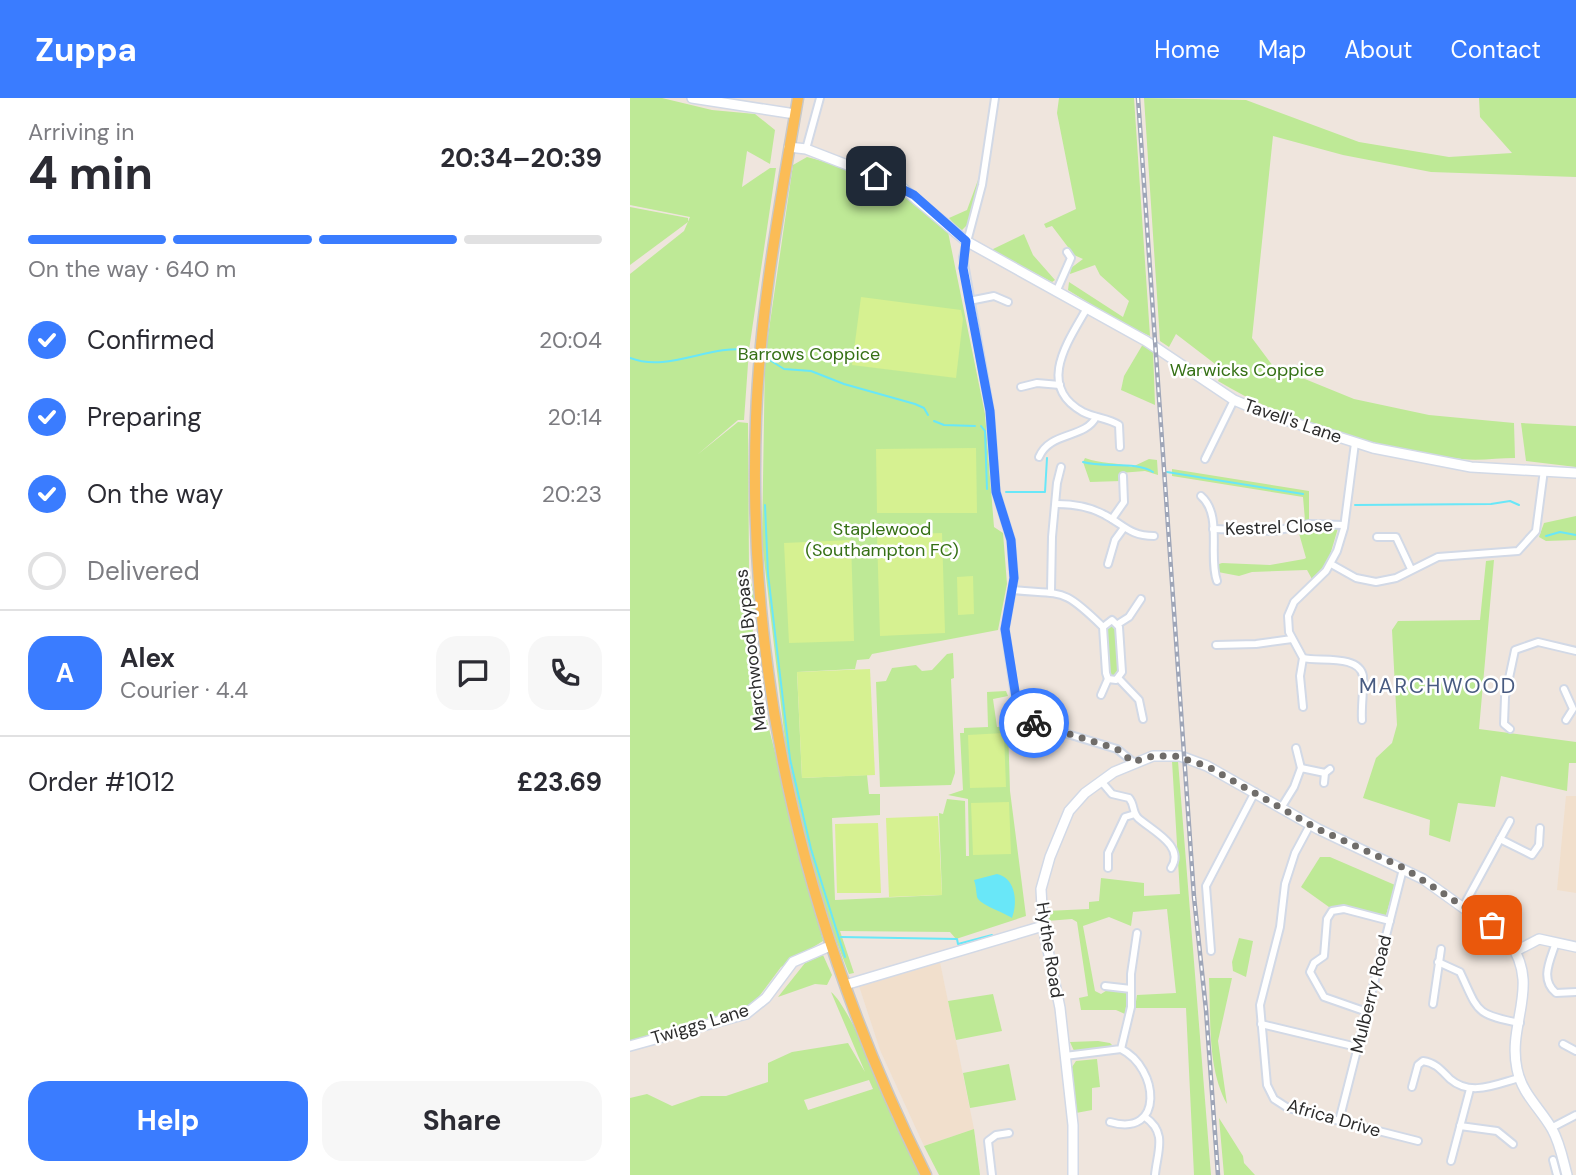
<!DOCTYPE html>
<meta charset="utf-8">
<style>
body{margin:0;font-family:"DM Sans",sans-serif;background:#f7f7f7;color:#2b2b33;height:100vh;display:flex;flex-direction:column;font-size:26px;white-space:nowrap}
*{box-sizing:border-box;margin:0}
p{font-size:23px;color:#7c7c81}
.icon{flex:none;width:38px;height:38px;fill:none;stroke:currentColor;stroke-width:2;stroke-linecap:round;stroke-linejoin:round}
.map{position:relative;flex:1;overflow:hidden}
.details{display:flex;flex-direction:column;background:#fff;width:630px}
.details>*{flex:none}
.pin{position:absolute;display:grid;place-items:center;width:60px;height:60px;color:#fff;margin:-30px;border-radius:14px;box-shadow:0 4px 10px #0006}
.courier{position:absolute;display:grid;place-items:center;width:70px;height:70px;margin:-35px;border:5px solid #3a7cff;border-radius:50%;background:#fff;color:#222;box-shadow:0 2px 9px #0007}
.summary em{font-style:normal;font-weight:700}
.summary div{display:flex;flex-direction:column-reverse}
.summary{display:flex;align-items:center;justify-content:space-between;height:119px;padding:0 28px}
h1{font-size:46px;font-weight:700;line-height:52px}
.bar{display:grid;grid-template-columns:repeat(4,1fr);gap:10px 7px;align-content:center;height:84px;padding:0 28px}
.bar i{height:9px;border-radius:5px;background:#e1e1e2}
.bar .active{background:#3a7cff}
.bar p{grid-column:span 4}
.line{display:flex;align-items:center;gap:18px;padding:0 28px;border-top:2px solid #e1e1e2}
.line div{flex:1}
.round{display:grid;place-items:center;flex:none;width:74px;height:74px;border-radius:21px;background:#f7f7f7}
ol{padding:0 28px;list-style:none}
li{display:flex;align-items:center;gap:21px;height:77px}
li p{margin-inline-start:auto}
li .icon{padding:7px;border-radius:50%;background:#3a7cff;color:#fff;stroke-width:4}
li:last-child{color:#7c7c81}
li i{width:38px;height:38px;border:4px solid #e1e1e2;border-radius:50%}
.cta{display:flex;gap:14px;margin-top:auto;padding:14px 28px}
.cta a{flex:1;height:80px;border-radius:21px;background:#3a7cff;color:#fff;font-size:28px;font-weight:700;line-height:80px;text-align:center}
.cta a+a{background:#f7f7f7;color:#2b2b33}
header{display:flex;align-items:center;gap:42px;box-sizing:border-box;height:98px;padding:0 35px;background:#3a7cff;color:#fff}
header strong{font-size:33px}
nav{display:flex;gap:38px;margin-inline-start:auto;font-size:24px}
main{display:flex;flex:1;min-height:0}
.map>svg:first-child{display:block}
</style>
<header>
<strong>Zuppa</strong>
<nav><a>Home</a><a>Map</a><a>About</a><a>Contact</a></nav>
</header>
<main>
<section class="details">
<div class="summary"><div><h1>4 min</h1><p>Arriving in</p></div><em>20:34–20:39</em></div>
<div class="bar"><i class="active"></i><i class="active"></i><i class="active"></i><i></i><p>On the way · 640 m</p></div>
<ol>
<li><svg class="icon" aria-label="check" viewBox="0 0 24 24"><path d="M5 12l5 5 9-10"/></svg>Confirmed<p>20:04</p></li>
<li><svg class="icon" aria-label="check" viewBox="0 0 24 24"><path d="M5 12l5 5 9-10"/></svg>Preparing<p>20:14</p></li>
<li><svg class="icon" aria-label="check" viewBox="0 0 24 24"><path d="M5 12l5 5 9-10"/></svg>On the way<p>20:23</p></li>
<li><i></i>Delivered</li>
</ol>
<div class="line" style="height:126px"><b class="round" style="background:#3a7cff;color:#fff">A</b><div><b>Alex</b><p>Courier · 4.4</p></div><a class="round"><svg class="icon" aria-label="chat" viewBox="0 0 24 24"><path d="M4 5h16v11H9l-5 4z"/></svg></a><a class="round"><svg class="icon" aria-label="phone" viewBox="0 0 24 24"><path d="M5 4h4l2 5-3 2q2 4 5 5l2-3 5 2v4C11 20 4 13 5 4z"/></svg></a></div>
<div class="line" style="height:91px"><div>Order #1012</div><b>£23.69</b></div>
<div class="cta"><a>Help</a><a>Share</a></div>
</section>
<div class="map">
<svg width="946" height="1077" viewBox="0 0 946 1077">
<rect width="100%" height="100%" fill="#efe5dd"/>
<g fill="#f1dfcc">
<path d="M936,698H946V795L927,792Z"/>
<path d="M310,864L344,1031L294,1048L250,952L229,888Z"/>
</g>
<g fill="#bee996" fill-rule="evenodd">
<path d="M0,0H32L82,12L125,16L145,32L140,66L117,53L112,89L140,70H146L119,252L114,322H108L67,357L108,324L118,325L119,473L126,508L122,518L125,563L135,615L193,843L151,869L122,908L102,918L0,945V176L54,133L60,119L0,107Z"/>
<path d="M429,0H504L520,238L491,225L438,192L439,184L493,219L499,203L470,177L465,167L440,176L441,170L453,161L444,157L422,128L416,130L414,126L446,111L427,15Z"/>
<path d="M514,0L616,2L729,44L819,59L882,55L850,19L849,0H946V79L801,74L713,57L643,38L622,240L643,268L724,301L799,317L884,325L885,360C868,360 849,363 832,361C754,353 655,324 588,283L593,272L546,236L539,249L530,243Z"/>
<path d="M177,59C239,75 267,90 317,129L355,316L364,429L373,435L377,486L368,532L242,556L239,561L227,562L225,571L167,574L172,680L237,677L239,696H250V717L202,720L205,802L312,797L309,715L313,716L317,701L335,703L336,758H339L338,701L318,697L333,692L330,635H334V630L358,629L357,594L376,593L378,598L363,601L367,629L378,628L380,693L396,818L326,841L320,834L210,833L224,875L219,876L191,803L157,659L132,444L135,259L163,67Z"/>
<path d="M348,82H350L340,124L331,133L319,120L337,112Z"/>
<path d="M0,109L58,120V124L0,167Z"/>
<path d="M394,136L403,157L425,182L422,184L361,152Z"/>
<path d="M513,246L523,252L525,307L491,292L494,278Z"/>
<path d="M891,325L946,328V369L896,363Z"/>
<path d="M455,360C472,366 485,364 502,369L519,361L527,362L528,377L515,373L490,375L491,383L460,384L453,364Z"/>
<path d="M542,371L679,393V422H675L673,399L542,378Z"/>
<path d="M946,418V442L916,443L909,439L914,425Z"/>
<path d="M708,430L698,464L682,481L677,472L622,474L609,478L588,474L586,467L592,465L640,467L674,461L676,460L668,432Z"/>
<path d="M864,462L849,631L946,644V665H939L937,693L871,678L865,709L828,705L820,744L799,737L800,722L733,700L746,660L762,645L767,627L762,532L768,523L850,522L856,463Z"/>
<path d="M480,527L487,531L488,574L484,579L479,575L477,530Z"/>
<path d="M323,555L324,580L321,581L325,675L321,687L250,689L246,584L256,583L262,570L286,567L292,573L302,572L317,556Z"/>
<path d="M542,663H548L581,1077H564L556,910H505L507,897L546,895L537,811L503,814L501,828L479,819L453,828L465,893L471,896L479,891L498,894L495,916L486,912H451L449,900L458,898L447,824L442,821L417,823L416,813L459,811V804L469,803L471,780L514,785V798L550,796Z"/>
<path d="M690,759H700L765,787L756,817L699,809L671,789Z"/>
<path d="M609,840L623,843L616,879L603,873L602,864Z"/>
<path d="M193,857L202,877L197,887L185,886L148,899L175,865Z"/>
<path d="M579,880H602L588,943L597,1006C577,970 581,921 579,880Z"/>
<path d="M201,894C222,909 275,1044 291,1077H0V1000L17,996L42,1008L71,998H96L138,984V965L162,954L218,945L235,974ZM239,982L243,991L178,1012L174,1002Z"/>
<path d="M363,896L372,933L326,942L318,903Z"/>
<path d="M468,943L480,945L484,949L445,955L440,944Z"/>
<path d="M467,961L470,989L462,990V1012L446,1015L440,972L446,963Z"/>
<path d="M379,966L386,1002L340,1010L333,975Z"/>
<path d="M589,1020L613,1058L614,1065L625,1077H594Z"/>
<path d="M344,1031L350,1077H309L294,1048Z"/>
</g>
<g fill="#d6f191">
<path d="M231,199L331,212L333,221L326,280L222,267Z"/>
<path d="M346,350L347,415H247L246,351Z"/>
<path d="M312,435L315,535L250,538L247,437Z"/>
<path d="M221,442L224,543L159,545L154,445Z"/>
<path d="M343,478L344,516L328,517L327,479Z"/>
<path d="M240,571L245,677L172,680L167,574Z"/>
<path d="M374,635L376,689L340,690L338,637Z"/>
<path d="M379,704L381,756L343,757L341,705Z"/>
<path d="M308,718L312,797L259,799L256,720Z"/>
<path d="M248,725L251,795H207L205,726Z"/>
</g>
<path fill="#69e7f8" d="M367,776C386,780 388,805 382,820C373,814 350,807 347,799C346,793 346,787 344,782Z"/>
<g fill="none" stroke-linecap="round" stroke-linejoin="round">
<g stroke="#69e7f8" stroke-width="2">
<path d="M135,259L154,271L181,273L214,286L285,306L294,310L298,317"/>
<path d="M0,260C38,275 80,246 119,252"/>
<path d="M304,323L314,327L345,328"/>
<path d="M351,328L355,333L357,391"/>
<path d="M453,364C473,370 507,363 523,374"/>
<path d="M537,374L673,396"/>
<path d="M376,394H415L417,360"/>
<path d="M135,407L138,476L160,661L181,751L215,859"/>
<path d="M725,407L861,406L880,403L889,407"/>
<path d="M916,438L930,434L946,437"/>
<path d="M211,839L327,841L328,846L362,837"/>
</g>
<g stroke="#d2d9e6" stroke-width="10">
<g id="street">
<path d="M365,0L352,87L333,159L360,313L366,394L381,442L384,480L375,531L385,598L388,612L398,624L487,651L503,664"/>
<path d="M176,51L190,0"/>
<path d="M427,192L441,160L437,154"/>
<path d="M339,203L364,198L378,204"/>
<path d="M457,210C439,242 405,288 453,314C465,320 478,320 489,327L490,349"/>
<path d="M391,289L407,285L430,287"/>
<path d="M409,359C420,333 455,341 466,319"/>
<path d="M575,361L604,302"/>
<path d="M571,398C593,417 578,458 587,483"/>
<path d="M427,406C444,406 459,408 475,417C494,427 500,438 524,438"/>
<path d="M482,421L494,404L493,378"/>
<path d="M583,431L643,433L680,426L714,427"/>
<path d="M747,439H766L781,471"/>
<path d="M478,466L485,442L493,431"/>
<path d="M701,466L726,480L746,484L766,480L808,459L888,453L906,433L914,372"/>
<path d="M382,492C435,497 432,489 473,529L476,575L478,581L486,582L492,574L489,529L482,522L473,529"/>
<path d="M421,493L422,439L427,385L431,369"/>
<path d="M488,526L499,519L511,501"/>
<path d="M586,547L626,546L662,541"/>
<path d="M673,560C689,564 729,556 733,578C734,592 731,608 732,622"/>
<path d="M489,581L509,602L513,621"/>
<path d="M934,591L943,611L936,622"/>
<path d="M471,597L478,581"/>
<path d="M673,609L670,578L673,560L659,534L658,518L664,504L696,473L707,453L714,430L725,345"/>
<path d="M880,631L874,626L875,599L885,552L908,544L946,553"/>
<path d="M666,650L671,670"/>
<path d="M471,683L482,696L499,700C505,707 502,714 508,720C521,732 556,748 541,770"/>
<path d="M694,685L695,675L700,671"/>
<path d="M651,710L664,689L671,670L695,675"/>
<path d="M680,727L665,755L655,786L650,829L630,907L637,987L644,1001L658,1010L788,1043"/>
<path d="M870,741L902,757L909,747L910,730"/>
<path d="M478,770V755L495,719L505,716"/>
<path d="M833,809L880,723"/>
<path d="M926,844C921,861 909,881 926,895L946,894"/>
<path d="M581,853L576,788L625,694"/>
<path d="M808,864L830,874C849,914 844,916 890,925"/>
<path d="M475,888L501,891"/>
<path d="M803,906L811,851"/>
<path d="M737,914L694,899L680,874L684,865L694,858L697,821L702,813L714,811L760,823"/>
<path d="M631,926L727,949"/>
<path d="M933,946L946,953"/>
<path d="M435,958L491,951L501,909V876L507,835"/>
<path d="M782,989L788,967L793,963C806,965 811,972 820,981C841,999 866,986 889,980"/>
<path d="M515,1019C538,1035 527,1054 525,1077"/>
<path d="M709,1023L773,771"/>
<path d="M480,1024C535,1040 529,970 491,951"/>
<path d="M830,1028L867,1033L883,1046"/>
<path d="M921,1030L946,1017"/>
<path d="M923,1062L927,1077"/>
<path d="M821,1063L840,991"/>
<path d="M362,1077L358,1043L366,1037L379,1035"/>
</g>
</g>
<g stroke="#d2d9e6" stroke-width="12">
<g id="secondary">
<path d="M62,0L165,16"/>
<path d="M159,49L176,51L269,87L336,143L516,243L604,302L637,316L743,350L841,369L946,375"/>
<path d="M886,853L909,841L946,849"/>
<path d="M215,887L413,828"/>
<path d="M0,948L116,916L136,900L163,864L200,848"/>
<path d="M443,1077V1027L430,910L413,828L411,791L420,759L439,713L455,695L484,674L523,658H550L577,668L688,731L793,781L878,842C912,888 877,924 887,971C892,996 910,1010 922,1031C930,1045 933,1062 937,1077"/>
</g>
</g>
<g stroke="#c8c8c8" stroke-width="13">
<path id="primary" d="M168,0C150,106 130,212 126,320C116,588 177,837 296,1077"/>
</g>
<use href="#street" stroke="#fff" stroke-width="6"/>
<use href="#secondary" stroke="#fff" stroke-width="9"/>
<use href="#primary" stroke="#fbbc56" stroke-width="10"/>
<g stroke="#9fa6b8" stroke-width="4.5">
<path id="rail" d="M508,0L564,799L576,912L588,1077"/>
</g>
<use href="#rail" stroke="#fff" stroke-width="2" stroke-dasharray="5" stroke-linecap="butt"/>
</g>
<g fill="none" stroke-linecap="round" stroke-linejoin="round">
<path stroke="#706d6a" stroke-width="7" stroke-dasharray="0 12.6" d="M404,625L487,651L503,664L523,658H545L577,668L688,731L774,770L862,827"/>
<path stroke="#3a7cff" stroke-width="9" d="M246,78L284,97L336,143L333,170L360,313L366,394L381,442L384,480L375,531L388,612L394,621L404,625"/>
</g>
<g text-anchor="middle" stroke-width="5" stroke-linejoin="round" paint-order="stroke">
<g font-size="18" fill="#357015" stroke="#fff">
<text x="179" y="262">Barrows Coppice</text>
<text x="617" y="278">Warwicks Coppice</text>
<text x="252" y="437">Staplewood<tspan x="252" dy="21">(Southampton FC)</tspan></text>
</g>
<g font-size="18" fill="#2c2c2c" stroke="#fff">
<text transform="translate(663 323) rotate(19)" y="6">Tavell's Lane</text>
<text transform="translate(649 429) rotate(-2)" y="6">Kestrel Close</text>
<text transform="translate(121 552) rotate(-97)" y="6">Marchwood Bypass</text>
<text transform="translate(420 852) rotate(81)" y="6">Hythe Road</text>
<text transform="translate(741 896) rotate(-76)" y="6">Mulberry Road</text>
<text transform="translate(70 926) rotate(-17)" y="6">Twiggs Lane</text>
<text transform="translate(704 1020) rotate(16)" y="6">Africa Drive</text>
</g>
<g font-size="21" letter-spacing="2" fill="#485b81" stroke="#fff">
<text x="808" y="595">MARCHWOOD</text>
</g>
</g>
</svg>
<div class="pin" style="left:862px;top:827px;background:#ea580c"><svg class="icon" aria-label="bag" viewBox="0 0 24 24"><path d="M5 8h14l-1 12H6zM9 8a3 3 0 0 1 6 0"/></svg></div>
<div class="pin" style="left:246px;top:78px;background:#1f2937"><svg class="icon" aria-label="home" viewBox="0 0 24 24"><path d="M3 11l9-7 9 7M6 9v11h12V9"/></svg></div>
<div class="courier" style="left:404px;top:625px"><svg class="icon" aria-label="bike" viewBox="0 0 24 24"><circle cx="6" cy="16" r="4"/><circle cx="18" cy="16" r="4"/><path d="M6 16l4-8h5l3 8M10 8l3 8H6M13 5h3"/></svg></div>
</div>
</main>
